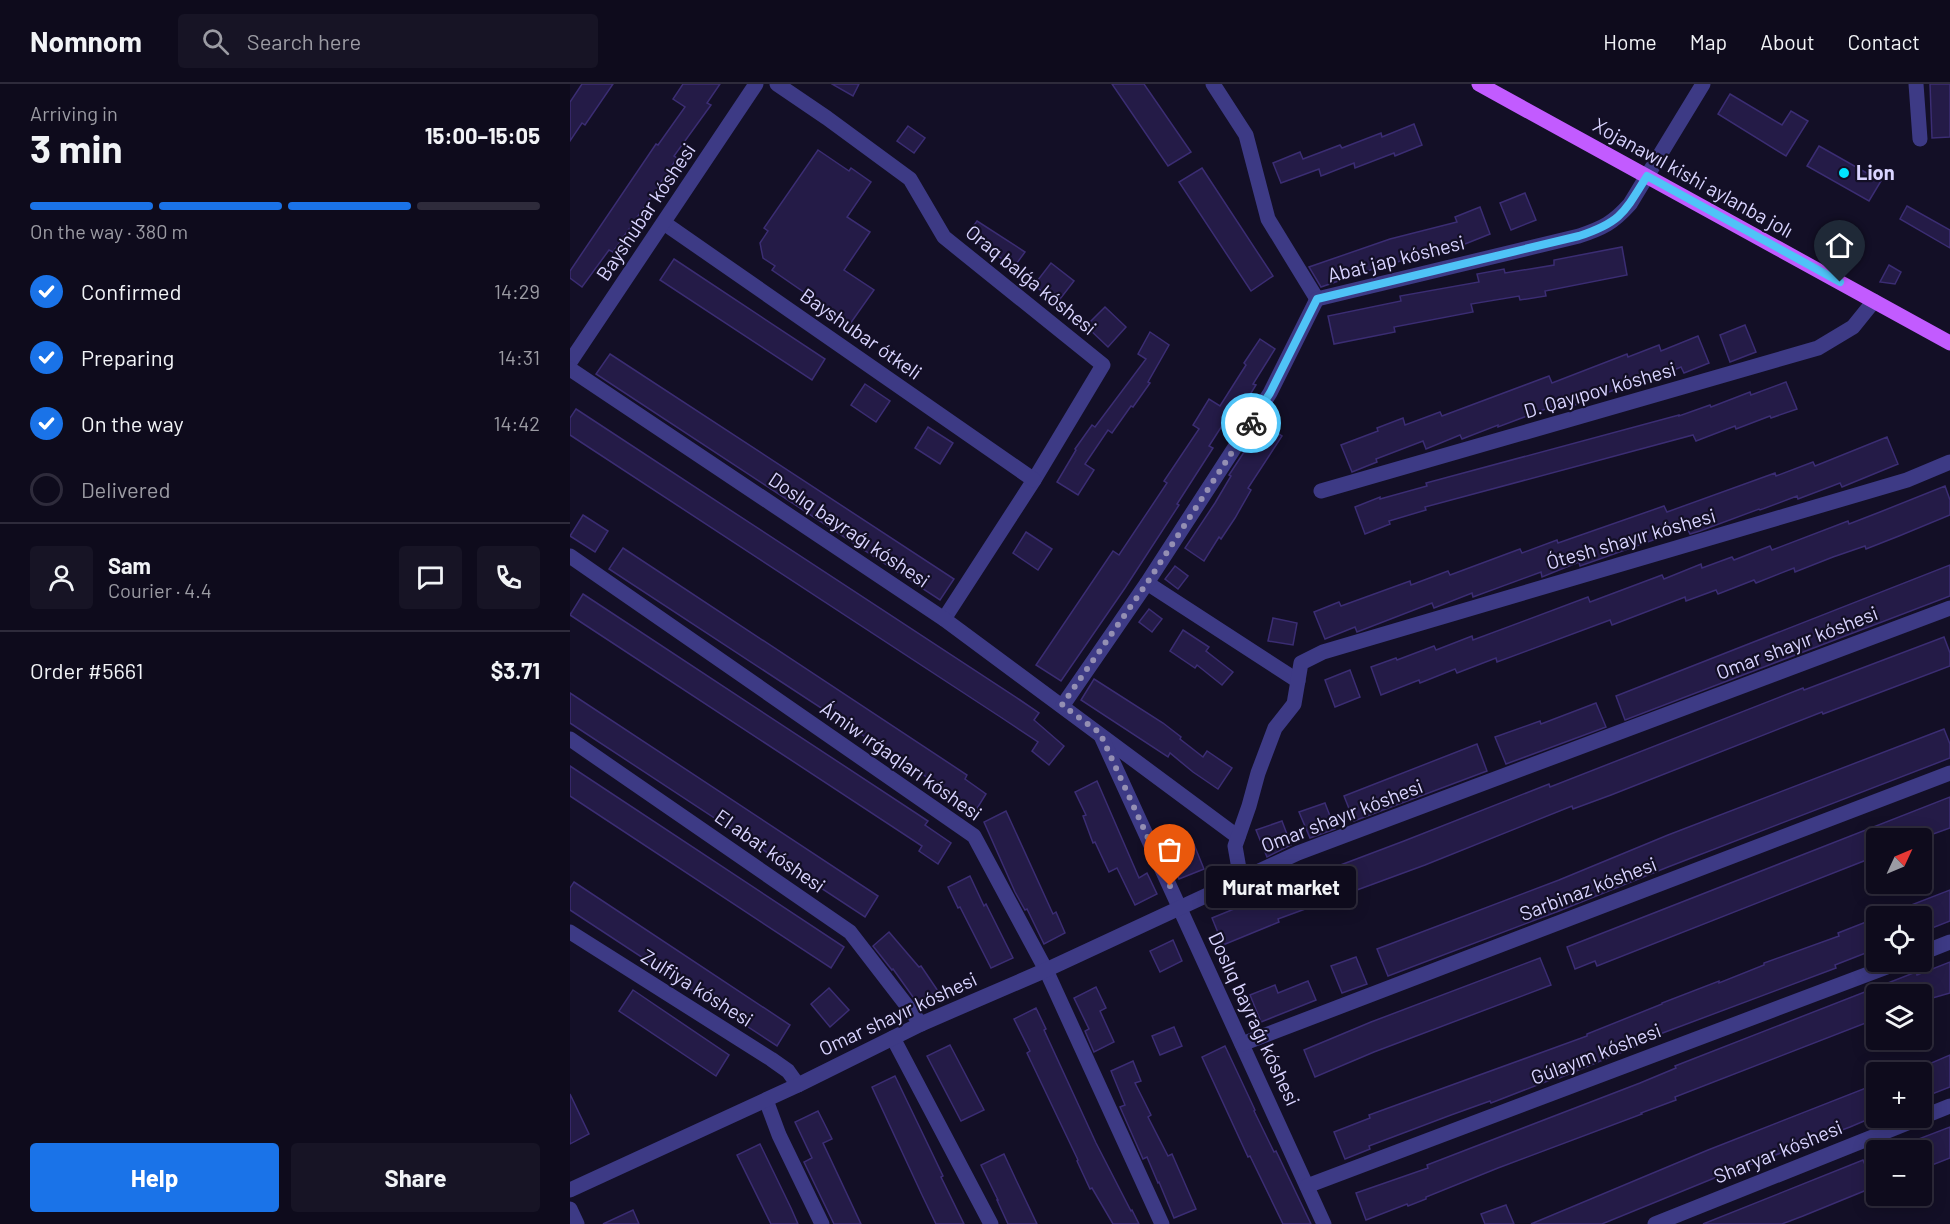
<!DOCTYPE html>
<meta charset="utf-8">
<style>
body{margin:0;font-family:Barlow,sans-serif;background:#171425;color:#f1f3f6;height:100vh;display:flex;flex-direction:column;font-size:22px;white-space:nowrap}
*{box-sizing:border-box;margin:0}
p{font-size:20px;color:#9b9ba3}
.icon{flex:none;width:33px;height:33px;fill:none;stroke:currentColor;stroke-width:2;stroke-linecap:round;stroke-linejoin:round}
.map{position:relative;flex:1;overflow:hidden}
.details{display:flex;flex-direction:column;background:#0e0b1c;width:570px}
.details>*{flex:none}
.needle{width:39px;rotate:46deg}
.tools{position:absolute;left:1296px;top:744px;display:grid;gap:12px}
.tools a{display:grid;place-items:center;width:66px;height:66px;border-radius:6px;background:#0e0b1c;box-shadow:0 3px 15px #0003,0 0 0 2px #2e2b3b;font-size:30px}
.pin{position:absolute;display:grid;place-items:center;width:51px;height:51px;color:#fff;margin:-62px -26px;border-radius:50% 50% 50% 0;rotate:-45deg;box-shadow:0 0 6px #0007}
.pin .icon{rotate:45deg}
.courier{position:absolute;display:grid;place-items:center;width:60px;height:60px;margin:-30px;border:4px solid #4fc3f7;border-radius:50%;background:#fff;color:#222;box-shadow:0 2px 8px #0007}
.bubble{position:absolute;height:42px;border-radius:6px;background:#0e0b1c;box-shadow:0 3px 15px #0003,0 0 0 2px #2e2b3b;font-size:20px;font-weight:700;line-height:42px;text-align:center}
.head em{font-style:normal;font-weight:700}
.head div{display:flex;flex-direction:column-reverse}
.head{display:flex;align-items:center;justify-content:space-between;height:102px;padding:0 30px}
h1{font-size:39px;font-weight:700;line-height:45px}
.bar{display:grid;grid-template-columns:repeat(4,1fr);gap:9px 6px;align-content:center;height:72px;padding:0 30px}
.bar i{height:8px;border-radius:4px;background:#2e2b3b}
.bar .current{background:#1a73e8}
.bar p{grid-column:span 4}
.line{display:flex;align-items:center;gap:15px;padding:0 30px;border-top:2px solid #2e2b3b}
.line div{flex:1}
.round{display:grid;place-items:center;flex:none;width:63px;height:63px;border-radius:6px;background:#171425}
ol{padding:0 30px;list-style:none}
li{display:flex;align-items:center;gap:18px;height:66px}
li p{margin-inline-start:auto}
li .icon{padding:6px;border-radius:50%;background:#1a73e8;color:#fff;stroke-width:4}
li:last-child{color:#9b9ba3}
li i{width:33px;height:33px;border:3px solid #2e2b3b;border-radius:50%}
.primary-button{display:flex;gap:12px;margin-top:auto;padding:12px 30px}
.primary-button a{flex:1;height:69px;border-radius:6px;background:#1a73e8;color:#fff;font-size:24px;font-weight:700;line-height:69px;text-align:center}
.primary-button a+a{background:#171425;color:#f1f3f6}
header{display:flex;align-items:center;gap:36px;box-sizing:border-box;height:84px;padding:0 30px;background:#0e0b1c;border-bottom:2px solid #2e2b3b}
header strong{font-size:28px}
nav{display:flex;gap:33px;margin-inline-start:auto;font-size:21px}
.search{width:420px;height:54px;background:#171425;display:flex;align-items:center;gap:15px;box-sizing:border-box;padding:0 21px;border-radius:6px;color:#9b9ba3;font-size:22px}
main{display:flex;flex:1;min-height:0}
.map>svg:first-child{display:block}
</style>
<header>
<strong>Nomnom</strong>
<div class="search"><svg class="icon" aria-label="search" viewBox="0 0 24 24"><circle cx="10" cy="10" r="6"/><path d="M15 15l6 6"/></svg>Search here</div>
<nav><a>Home</a><a>Map</a><a>About</a><a>Contact</a></nav>
</header>
<main>
<section class="details">
<div class="head"><div><h1>3 min</h1><p>Arriving in</p></div><em>15:00–15:05</em></div>
<div class="bar"><i class="current"></i><i class="current"></i><i class="current"></i><i></i><p>On the way · 380 m</p></div>
<ol>
<li><svg class="icon" aria-label="check" viewBox="0 0 24 24"><path d="M5 12l5 5 9-10"/></svg>Confirmed<p>14:29</p></li>
<li><svg class="icon" aria-label="check" viewBox="0 0 24 24"><path d="M5 12l5 5 9-10"/></svg>Preparing<p>14:31</p></li>
<li><svg class="icon" aria-label="check" viewBox="0 0 24 24"><path d="M5 12l5 5 9-10"/></svg>On the way<p>14:42</p></li>
<li><i></i>Delivered</li>
</ol>
<div class="line" style="height:108px"><a class="round"><svg class="icon" aria-label="person" viewBox="0 0 24 24"><circle cx="12" cy="8" r="4"/><path d="M4 21q1-7 8-7t8 7"/></svg></a><div><b>Sam</b><p>Courier · 4.4</p></div><a class="round"><svg class="icon" aria-label="chat" viewBox="0 0 24 24"><path d="M4 5h16v11H9l-5 4z"/></svg></a><a class="round"><svg class="icon" aria-label="phone" viewBox="0 0 24 24"><path d="M5 4h4l2 5-3 2q2 4 5 5l2-3 5 2v4C11 20 4 13 5 4z"/></svg></a></div>
<div class="line" style="height:78px"><div>Order #5661</div><b>$3.71</b></div>
<div class="primary-button"><a>Help</a><a>Share</a></div>
</section>
<div class="map">
<svg width="1380" height="1140" viewBox="0 0 1380 1140">
<rect width="100%" height="100%" fill="#130f26"/>
<g fill="#241b47" stroke="#3b2d73" stroke-width="1.5">
<path d="M12,0H43L15,41L12,39L0,57V18Z"/>
<path d="M113,0H150L137,19L141,21L104,72L107,74L84,109L43,168L39,166L12,203L0,194V187L86,60L88,61L115,23L103,15Z"/>
<path d="M262,0H289L283,12Z"/>
<path d="M542,0H574L621,68L598,82Z"/>
<path d="M1360,0H1380V53L1362,54Z"/>
<path d="M1160,10L1212,41L1221,27L1238,37L1216,72L1148,30Z"/>
<path d="M844,40L852,61L825,72L824,69L785,84L784,79L751,92L749,85L711,99L703,79L730,68L733,75L770,61L772,64L811,49L812,53Z"/>
<path d="M338,42L355,54L344,69L327,57Z"/>
<path d="M1249,62L1311,97L1299,117L1237,82Z"/>
<path d="M248,66L279,87L281,84L301,98L277,133L300,148L274,186L304,206L280,240L202,186L205,182L193,174L190,159L198,147L194,144Z"/>
<path d="M632,84L703,192L681,207L609,98Z"/>
<path d="M955,109L966,136L941,146L930,119Z"/>
<path d="M1337,122L1380,146V164L1330,135Z"/>
<path d="M910,123L920,150L895,160L845,174L844,172L806,186V184L751,203L739,183L820,155L887,138L885,133Z"/>
<path d="M407,137L455,168L444,183L397,151Z"/>
<path d="M1052,163L1057,191L975,207L976,212L950,216L949,212L901,220L903,228L824,243L825,248L764,260L758,232L831,217L830,212L909,198L907,190L934,185L935,189L984,181V176Z"/>
<path d="M104,175L255,275L242,296L90,196Z"/>
<path d="M481,179L504,197L487,219L464,201Z"/>
<path d="M1319,181L1331,188L1325,200L1310,198Z"/>
<path d="M535,223L556,243L538,263L516,242Z"/>
<path d="M1175,241L1186,268L1160,278L1150,251Z"/>
<path d="M580,248L599,261L578,298L580,299L563,323L561,322L542,349L538,346L515,380L524,386L508,411L487,398L506,366L505,365L522,341L525,343L576,275L568,270Z"/>
<path d="M1128,252L1139,279L1114,289L1111,283L1075,298L1073,295L1005,321L1002,315L928,343V341L892,355L890,351L856,365L853,357L806,375L807,378L782,388L771,361L808,347L807,344L833,334L835,341L870,328L872,332L979,292L982,299L1057,270L1058,273L1089,261L1091,267Z"/>
<path d="M690,255L705,265L683,300L686,301L670,327L664,323L639,362L643,364L607,420L609,421L555,504L491,597L466,581L543,467L549,471L597,399L594,397L629,345L623,341L639,315L650,322L676,281L674,279Z"/>
<path d="M40,270L384,495L370,516L26,290Z"/>
<path d="M1216,298L1227,325L1201,334L1200,332L1166,345L1165,342L1126,357L1123,351L855,423L856,426L819,437L820,440L795,450L785,423L810,413V415L857,402L856,399L1109,331V332L1140,321L1141,323L1180,308L1181,311Z"/>
<path d="M295,300L320,317L306,338L281,321Z"/>
<path d="M6,325L450,616L469,629L464,636L494,662L479,681L462,667L468,658L432,634L0,351V334Z"/>
<path d="M693,339L712,352L678,404L681,406L665,434L651,455L649,453L634,477L615,464L645,419L661,392L659,391Z"/>
<path d="M358,343L383,359L370,380L345,364Z"/>
<path d="M1317,353L1328,380L1272,403L1270,399L1228,415L1227,412L1190,426L1189,425L1130,447L1120,450L1117,444L1010,482L1009,478L972,493L971,488L903,513L902,509L864,524L862,519L787,548L785,543L755,555L744,528L769,518L771,522L840,497L841,501L878,487L880,491L950,465L952,469L987,456L988,459L1094,422L1097,428L1205,389L1206,392L1243,378L1245,382Z"/>
<path d="M1375,402L1380,416V431L1329,452L1296,465L1295,462L1263,473L1225,488L1224,484L1186,499L1184,496L1148,510L1146,506L1116,517L1115,513L1042,541L1040,536L927,578L926,574L887,589L885,585L850,599L849,596L811,611L801,583L826,574L827,576L864,562L866,566L902,552L903,556L1018,513L1020,518L1092,491L1094,495L1131,480L1132,484L1162,473L1164,476L1200,462L1202,466L1278,437L1279,440L1310,428Z"/>
<path d="M13,431L38,447L25,468L0,452Z"/>
<path d="M456,448L482,465L468,486L443,469Z"/>
<path d="M53,464L397,691L395,695L416,710L403,731L384,717L387,713L39,485Z"/>
<path d="M1380,481V512L1055,636L1046,612Z"/>
<path d="M605,482L618,492L608,505L595,495Z"/>
<path d="M13,510L358,737L355,741L381,759L368,780L349,767L352,762L0,531Z"/>
<path d="M579,525L592,535L582,548L569,538Z"/>
<path d="M703,534L727,539L723,561L698,557Z"/>
<path d="M613,546L639,563L636,567L663,588L652,601L627,581L625,584L600,567Z"/>
<path d="M1374,553L1380,569V582L1253,630L1252,628L1041,711L1003,725L1002,722L855,781L708,835L709,838L653,861L642,834L708,807L707,805L834,757L979,700L980,703L1233,604L1234,606Z"/>
<path d="M780,586L790,613L765,623L755,596Z"/>
<path d="M524,595L593,639L611,653L610,655L633,673L637,667L662,684L648,705L623,688L600,669L598,673L511,616Z"/>
<path d="M0,609L308,812L295,833L0,639Z"/>
<path d="M1026,619L1036,643L936,680L925,653L970,637L971,640Z"/>
<path d="M1374,645L1380,660V674L1098,783L989,827L818,892L807,865L989,796L1098,751Z"/>
<path d="M907,660L917,687L784,737L774,712Z"/>
<path d="M0,682L274,863L261,884L0,712Z"/>
<path d="M527,697L569,794L577,789L587,810L565,821L547,784L539,788L525,758L523,759L513,732L516,731L505,708Z"/>
<path d="M1380,713V744L1352,754H1296L1304,773L1027,882L1025,877L1005,885L997,863Z"/>
<path d="M755,719L765,745L740,754L729,728Z"/>
<path d="M436,727L483,830L486,828L495,849L474,860L457,825L455,826L445,808L414,738Z"/>
<path d="M712,737L721,761L697,773L686,746Z"/>
<path d="M623,758L634,785L609,795L598,768Z"/>
<path d="M400,792L414,822L416,820L443,874L421,884L390,823L388,824L378,803Z"/>
<path d="M4,798L220,941L207,962L0,826V804Z"/>
<path d="M1380,806V837L1352,848V832H1313Z"/>
<path d="M1306,834V865L1265,881L1266,884L1090,950L1091,952L989,994L988,993L921,1019L920,1017L881,1031L799,1062L800,1065L775,1075L764,1048L800,1034L799,1031L1017,952V950L1092,920V919L1149,897V899L1194,881V879L1269,852L1268,849Z"/>
<path d="M319,848L349,883L351,882L368,907L348,920L323,885L322,886L303,862Z"/>
<path d="M603,856L612,877L590,888L580,867Z"/>
<path d="M786,873L797,900L772,909L761,882Z"/>
<path d="M970,874L981,901L804,968L745,993L734,966L801,938Z"/>
<path d="M1380,878V909L1352,917V910H1306V935L1105,1013L1106,1016L1071,1029L1072,1030L928,1084L856,1113V1115L838,1122L837,1120L796,1136L786,1109L858,1084L857,1081L1070,999L1106,984L1105,982L1346,888L1347,891Z"/>
<path d="M738,897L746,916L691,938L680,911L705,901L708,909Z"/>
<path d="M526,903L536,924L530,927L544,958L524,968L515,947L519,945L504,914Z"/>
<path d="M259,904L279,926L260,943L241,920Z"/>
<path d="M63,906L159,971L146,992L49,927Z"/>
<path d="M466,924L476,945L474,946L526,1059L561,1127L562,1126L569,1140H543L522,1104L520,1105L507,1077L508,1076L457,969L460,967L444,935Z"/>
<path d="M604,943L612,962L590,971L582,952Z"/>
<path d="M380,961L414,1026L391,1037L357,972Z"/>
<path d="M655,962L685,1026L684,1027L704,1068L706,1067L741,1140H713L680,1072L678,1073L632,973Z"/>
<path d="M1380,971V1003L1352,1014V983Z"/>
<path d="M563,977L571,997L565,999L581,1031L578,1033L598,1072L602,1070L626,1125L604,1134L589,1098L588,1099L577,1073L573,1075L550,1023L555,1021L541,987Z"/>
<path d="M325,992L373,1092L371,1093L394,1140H366L352,1111L302,1003Z"/>
<path d="M1306,1000V1032L1280,1043L1142,1095L1032,1140H961L1138,1066Z"/>
<path d="M0,1010L19,1050L0,1060Z"/>
<path d="M248,1027L262,1055L253,1059L291,1140H264L234,1078L242,1074L225,1038Z"/>
<path d="M1380,1043V1074L1352,1085V1066H1320Z"/>
<path d="M190,1060L221,1124L228,1140H201L167,1071Z"/>
<path d="M434,1070L447,1098L467,1140H438L427,1116H428L411,1081Z"/>
<path d="M1293,1076L1304,1103L1233,1132L1212,1140H1133Z"/>
<path d="M936,1121L944,1140H915L911,1130Z"/>
<path d="M63,1126L69,1140H33Z"/>
</g>
<g fill="none" stroke-linecap="round" stroke-linejoin="round">
<g stroke="#3d3a85" stroke-width="15">
<path d="M207,0L257,34L340,95L374,153L533,281L464,396L374,535"/>
<path d="M643,0L676,51L698,135L747,215"/>
<path d="M1346,0L1350,55"/>
<path d="M94,139L464,396"/>
<path d="M747,215L1009,152C1033,144 1043,139 1060,120L1133,0"/>
<path d="M0,278L186,0"/>
<path d="M0,285L374,535L668,753"/>
<path d="M751,407L1248,264L1283,243L1304,217"/>
<path d="M0,472L404,752L476,886L592,1140"/>
<path d="M577,499L728,597"/>
<path d="M493,621L577,499L700,309L747,215"/>
<path d="M531,652L754,1140"/>
<path d="M0,655L280,848L351,940"/>
<path d="M671,796L665,762L679,722L688,689L705,644L724,620L731,579L753,568L1337,396L1380,378"/>
<path d="M0,848L201,975L218,987L228,1001"/>
<path d="M1352,869L1380,858"/>
<path d="M323,954L421,1140"/>
<path d="M672,960L1380,689"/>
<path d="M196,1016L209,1051L252,1140"/>
<path d="M737,1102L1330,878"/>
<path d="M0,1106L228,1001L351,940L476,886L728,769L1380,524"/>
<path d="M0,1125L7,1140"/>
<path d="M1085,1140L1380,1022"/>
</g>
<path stroke="#c25bff" stroke-width="15" d="M909,0L1380,259"/>
</g>
<g fill="none" stroke-linecap="round" stroke-linejoin="round">
<path stroke="#948fb3" stroke-width="6" stroke-dasharray="0 10.8" d="M600,802L530,649L492,621L577,499L681,339"/>
<path stroke="#4fc3f7" stroke-width="8" d="M681,339L700,309L747,215L1009,152C1051,138 1054,129 1077,92L1270,198"/>
</g>
<circle fill="#00e5ff" stroke="#130f26" stroke-width="2" cx="1274" cy="89" r="6"/>
<g text-anchor="middle" stroke-width="4.5" stroke-linejoin="round" paint-order="stroke">
<g font-size="20" font-weight="bold" fill="#d9d4ff" stroke="#130f26" text-anchor="start">
<text x="1286" y="96">Lion</text>
</g>
<g font-size="20" fill="#d9d4ff" stroke="#130f26">
<text transform="translate(1123 94) rotate(29)" y="7">Xojanawıl kishi aylanba jolı</text>
<text transform="translate(76 128) rotate(-56)" y="7">Bayshubar kóshesi</text>
<text transform="translate(826 175) rotate(-14)" y="7">Abat jap kóshesi</text>
<text transform="translate(461 196) rotate(39)" y="7">Oraq balǵa kóshesi</text>
<text transform="translate(291 250) rotate(35)" y="7">Bayshubar ótkeli</text>
<text transform="translate(1030 306) rotate(-16)" y="7">D. Qayıpov kóshesi</text>
<text transform="translate(279 446) rotate(34)" y="7">Doslıq bayraǵı kóshesi</text>
<text transform="translate(1061 455) rotate(-16)" y="7">Ótesh shayır kóshesi</text>
<text transform="translate(1227 559) rotate(-21)" y="7">Omar shayır kóshesi</text>
<text transform="translate(331 677) rotate(35)" y="7">Ámiw ırǵaqları kóshesi</text>
<text transform="translate(772 732) rotate(-21)" y="7">Omar shayır kóshesi</text>
<text transform="translate(200 767) rotate(35)" y="7">El abat kóshesi</text>
<text transform="translate(1018 805) rotate(-21)" y="7">Sarbinaz kóshesi</text>
<text transform="translate(127 904) rotate(32)" y="7">Zulfiya kóshesi</text>
<text transform="translate(328 930) rotate(-25)" y="7">Omar shayır kóshesi</text>
<text transform="translate(684 935) rotate(65)" y="7">Doslıq bayraǵı kóshesi</text>
<text transform="translate(1026 970) rotate(-21)" y="7">Gúlayım kóshesi</text>
<text transform="translate(1208 1068) rotate(-22)" y="7">Sharyar kóshesi</text>
</g>
</g>
</svg>
<div class="tools">
<a><svg class="needle" viewBox="-14 -14 28 28"><path d="M0-13l5 13h-10z" fill="#e53935"/><path d="M0 13l5-13h-10z" fill="#9b9ba3"/></svg></a>
<a><svg class="icon" aria-label="locate" viewBox="0 0 24 24"><circle cx="12" cy="12" r="6"/><path d="M12 2v4M12 18v4M2 12h4M18 12h4"/></svg></a>
<a><svg class="icon" aria-label="layers" viewBox="0 0 24 24"><path d="M12 4l9 5-9 5-9-5zM3 14l9 5 9-5"/></svg></a>
<a>+</a>
<a>−</a>
</div>
<div class="pin" style="left:600px;top:802px;background:#ea580c"><svg class="icon" aria-label="bag" viewBox="0 0 24 24"><path d="M5 8h14l-1 12H6zM9 8a3 3 0 0 1 6 0"/></svg></div>
<div class="pin" style="left:1270px;top:198px;background:#1f2937"><svg class="icon" aria-label="home" viewBox="0 0 24 24"><path d="M3 11l9-7 9 7M6 9v11h12V9"/></svg></div>
<div class="courier" style="left:681px;top:339px"><svg class="icon" aria-label="bike" viewBox="0 0 24 24"><circle cx="6" cy="16" r="4"/><circle cx="18" cy="16" r="4"/><path d="M6 16l4-8h5l3 8M10 8l3 8H6M13 5h3"/></svg></div>
<div class="bubble" style="left:636px;top:782px;width:150px">Murat market</div>
</div>
</main>
